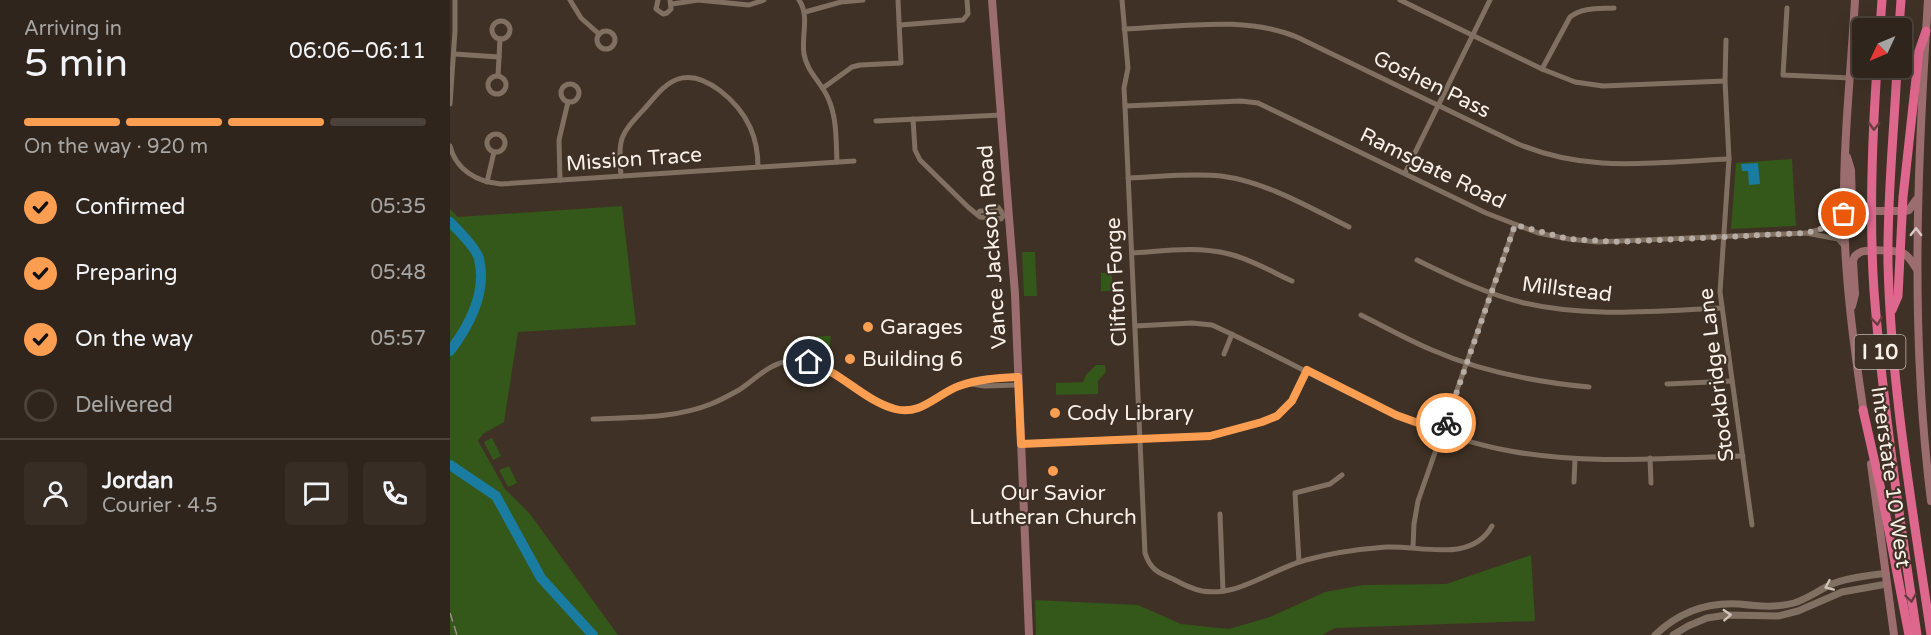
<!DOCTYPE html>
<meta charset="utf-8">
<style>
body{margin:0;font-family:"Varela Round",sans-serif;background:#372d25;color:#f1f3f6;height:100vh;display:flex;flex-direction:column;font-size:22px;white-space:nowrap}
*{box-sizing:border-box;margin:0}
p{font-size:20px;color:#a7a5a3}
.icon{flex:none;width:33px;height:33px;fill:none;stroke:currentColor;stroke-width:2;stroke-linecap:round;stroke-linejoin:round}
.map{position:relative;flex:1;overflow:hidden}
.drawer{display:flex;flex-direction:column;background:#2f251c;width:450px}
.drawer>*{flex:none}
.needle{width:39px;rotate:226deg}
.buttons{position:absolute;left:1402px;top:18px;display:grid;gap:12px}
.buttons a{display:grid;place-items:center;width:60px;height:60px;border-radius:6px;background:#2f251c;box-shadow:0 6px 24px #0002,0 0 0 2px #4a423b;font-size:30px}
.pin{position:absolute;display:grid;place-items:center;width:51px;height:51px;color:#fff;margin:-26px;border:3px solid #fff;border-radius:50%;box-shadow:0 2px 6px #0007}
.courier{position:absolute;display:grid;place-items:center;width:60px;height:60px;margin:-30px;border:4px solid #fc9e52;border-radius:50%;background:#fff;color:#222;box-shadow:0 2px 8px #0007}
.summary em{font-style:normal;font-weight:600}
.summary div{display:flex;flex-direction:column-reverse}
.summary{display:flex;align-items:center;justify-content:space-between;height:102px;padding:0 24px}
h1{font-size:39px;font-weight:600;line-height:45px}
.bar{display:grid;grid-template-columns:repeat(4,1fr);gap:9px 6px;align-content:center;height:72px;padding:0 24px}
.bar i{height:8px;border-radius:4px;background:#4a423b}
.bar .current{background:#fc9e52}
.bar p{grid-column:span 4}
.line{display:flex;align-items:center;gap:15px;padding:0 24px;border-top:2px solid #4a423b}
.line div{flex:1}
.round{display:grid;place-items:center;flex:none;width:63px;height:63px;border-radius:6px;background:#372d25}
ol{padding:0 24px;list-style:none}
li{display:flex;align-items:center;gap:18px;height:66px}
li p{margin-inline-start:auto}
li .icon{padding:6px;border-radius:50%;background:#fc9e52;color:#111;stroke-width:4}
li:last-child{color:#a7a5a3}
li i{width:33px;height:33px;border:3px solid #4a423b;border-radius:50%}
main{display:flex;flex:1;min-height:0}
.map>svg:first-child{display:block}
</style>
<main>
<section class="drawer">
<div class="summary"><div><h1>5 min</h1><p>Arriving in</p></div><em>06:06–06:11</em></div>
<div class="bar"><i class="current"></i><i class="current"></i><i class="current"></i><i></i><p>On the way · 920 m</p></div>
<ol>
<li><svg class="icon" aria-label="check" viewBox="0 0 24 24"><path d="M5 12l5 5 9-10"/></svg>Confirmed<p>05:35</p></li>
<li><svg class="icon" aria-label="check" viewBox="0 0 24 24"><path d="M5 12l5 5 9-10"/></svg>Preparing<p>05:48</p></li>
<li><svg class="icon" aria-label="check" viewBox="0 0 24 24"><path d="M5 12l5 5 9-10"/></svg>On the way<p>05:57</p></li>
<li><i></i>Delivered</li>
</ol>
<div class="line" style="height:108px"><a class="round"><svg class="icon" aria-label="person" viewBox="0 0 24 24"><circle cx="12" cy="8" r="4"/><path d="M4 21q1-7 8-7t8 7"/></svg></a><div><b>Jordan</b><p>Courier · 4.5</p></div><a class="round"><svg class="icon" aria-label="chat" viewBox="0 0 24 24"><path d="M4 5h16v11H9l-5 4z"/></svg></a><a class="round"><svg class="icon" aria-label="phone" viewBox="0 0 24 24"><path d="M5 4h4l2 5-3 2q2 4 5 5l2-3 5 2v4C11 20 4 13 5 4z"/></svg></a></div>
</section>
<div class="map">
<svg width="1481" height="635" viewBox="0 0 1481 635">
<rect width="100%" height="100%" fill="#3f3125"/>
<g fill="#34571a">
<path d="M1342,159L1346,226L1281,229L1286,163Z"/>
<path d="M172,206L186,325L68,332L54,422L33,434L28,441L55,489L80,514L168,635H0V209L8,217Z"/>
<path d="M572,252H585L587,296H574Z"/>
<rect x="651" y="273" width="11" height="18"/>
<path d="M381,336L379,353L371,361L361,358L352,347C357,336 370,336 381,336Z"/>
<path d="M646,365H655L656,372L648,381V394L606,395V383L633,382L636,375Z"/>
<path d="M42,438L51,456L43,460L34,442Z"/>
<path d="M59,466L67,483L58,487L49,470Z"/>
<path d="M1081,555L1085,621L885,628L872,635H586L585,600L688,605L731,624L779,629L820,617L875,592L913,585L996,584Z"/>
</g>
<path fill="#1b7ca1" d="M1308,163L1310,184L1299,185L1298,171H1292L1291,164Z"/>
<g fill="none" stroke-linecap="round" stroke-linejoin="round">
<g stroke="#1b7ca1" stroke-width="10">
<path d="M0,222C8,230 27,249 29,259C37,292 19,326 0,351"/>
<path d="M0,465L46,496L91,578L143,635"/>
</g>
<g stroke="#807062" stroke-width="5">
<path d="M120,0L131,18L149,34"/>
<path d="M208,0L206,9L213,14L217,13L221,9L220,0"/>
<path d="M349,0C360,16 351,36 354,54C357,72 371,82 378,98C387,117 386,141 387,162"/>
<path d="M672,0L678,68L674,88L675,106L695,553C700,569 708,573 723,579C732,584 742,589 752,591C790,597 821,569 856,560C881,553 910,549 936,547C970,545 1021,564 1042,526"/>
<path d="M950,0L1092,69L1125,82L1153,86L1275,81"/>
<path d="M222,4L248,0L299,5L314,0"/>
<path d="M1337,8L1333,75L1401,78"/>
<path d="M355,12L391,2L413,0"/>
<circle cx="51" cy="30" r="9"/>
<path d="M450,25L513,20L518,14L517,0"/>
<path d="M674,29C730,27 797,15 849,38L1066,143C1137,174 1204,162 1279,159"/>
<circle cx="156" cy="40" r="9"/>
<path d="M1276,40L1275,81L1279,159L1270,292L1302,525"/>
<path d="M4,54L49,57"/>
<path d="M1092,69L1120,17C1133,7 1149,9 1164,8"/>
<circle cx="47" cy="85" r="9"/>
<path d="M48,76L50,39"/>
<circle cx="120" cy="93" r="9"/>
<path d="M373,88L402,67L410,65L451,63L448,0"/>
<path d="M0,104L5,31V0"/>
<path d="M675,106L791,101L808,103L1036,213L1088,233L1119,239L1147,242L1356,233L1388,239L1394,246"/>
<path d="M463,119L465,150L470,160L518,207L530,217L551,219L554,215H558"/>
<path d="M426,121L551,115"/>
<circle cx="46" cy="143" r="9"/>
<path d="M0,146C6,170 27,182 51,184L404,161"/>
<path d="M955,173L1040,0"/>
<path d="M171,176C168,136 170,135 196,107C205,97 214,84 228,79C255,70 289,103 300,127C306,140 308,153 308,167"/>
<path d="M678,178C709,177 740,173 771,176C817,182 858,207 899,227"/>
<path d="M110,180L109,140L118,102"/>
<path d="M37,182L44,152"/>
<path d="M539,211L541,207H548L552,213"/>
<path d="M527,214L530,211H551"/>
<path d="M1361,232L1387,224L1394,215"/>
<path d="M682,253C714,251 747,246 779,254C801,259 822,272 842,281"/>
<path d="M967,260C1002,277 1036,294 1074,303C1139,318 1206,311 1272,308"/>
<path d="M911,315C935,327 958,340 982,350C1032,372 1085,382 1139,387"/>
<path d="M685,326L742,323L762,325C859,369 955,432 1060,451C1137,465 1215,458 1293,456"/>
<path d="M774,354L782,334"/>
<path d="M522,384L534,386L569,385"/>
<path d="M1217,384L1282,381"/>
<path d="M143,419C182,417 224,419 261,404C271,400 280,395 289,390C306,379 319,363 340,361C385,358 412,406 452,410C475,413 490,392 510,386C529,380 548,378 568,377"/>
<path d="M571,444L761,436L812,422L827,416L842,401L857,371"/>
<path d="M1200,458L1201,483"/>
<path d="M1124,482L1125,459"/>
<path d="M770,514L773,591"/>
<path d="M963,547L964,524L968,501L1065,225"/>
<path d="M849,562L845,493L880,484L892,475"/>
</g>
<g stroke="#807062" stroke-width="7">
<path d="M1205,635C1228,613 1257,602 1289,604C1307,606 1326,608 1344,603C1357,599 1369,590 1382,584C1399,577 1418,576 1436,573"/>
<path d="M1223,635L1238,626L1257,618L1277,615L1328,616L1348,611L1392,592L1437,584"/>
</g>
<g stroke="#9c6d6f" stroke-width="8">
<path d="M542,0L565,294L579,635"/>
<path d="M1405,0C1401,71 1393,143 1394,214C1395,281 1404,348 1414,414"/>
<path d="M1478,0C1467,168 1460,334 1481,501"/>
<path d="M1397,157L1401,170L1402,204L1405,209L1416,211H1455L1459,210L1466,200"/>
<path d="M1402,306L1405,294L1403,261C1405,256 1404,256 1409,253C1415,249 1445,250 1453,253C1459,256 1462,262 1466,268"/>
<path d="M1421,464L1444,635"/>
</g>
<g stroke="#de678d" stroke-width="9">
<path d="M1430,28L1432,0"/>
<path d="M1449,28L1451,0"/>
<path d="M1427,68C1422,141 1419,217 1424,291C1433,406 1450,521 1467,635"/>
<path d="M1447,68C1444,133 1437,198 1438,263C1441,388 1463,512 1481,635"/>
<path d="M1442,310L1448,296L1453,197L1469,51L1476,31"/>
<path d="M1413,410L1430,485L1459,635"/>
</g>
<path stroke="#9c9187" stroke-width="1.5" stroke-dasharray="9 4.5" stroke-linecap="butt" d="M0,613L7,635"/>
</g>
<defs><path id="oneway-chevron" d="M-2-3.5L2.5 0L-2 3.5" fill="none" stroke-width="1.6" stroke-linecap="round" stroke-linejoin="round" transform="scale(1.5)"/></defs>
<g stroke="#673e3f">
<use href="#oneway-chevron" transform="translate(1424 126) rotate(92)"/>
<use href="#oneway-chevron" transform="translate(1427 321) rotate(84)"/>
<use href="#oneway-chevron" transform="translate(1461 598) rotate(82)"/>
</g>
<use stroke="#ddc9c4" href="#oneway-chevron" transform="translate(1466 232) rotate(-89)"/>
<g stroke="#cfc3b9">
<use href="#oneway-chevron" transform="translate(1379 586) rotate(156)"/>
<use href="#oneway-chevron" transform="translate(1277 615) rotate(-3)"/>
</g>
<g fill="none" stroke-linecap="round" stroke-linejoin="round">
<path stroke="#b8ada4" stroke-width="6" stroke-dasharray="0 10.8" d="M996,423L1065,225L1119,239L1169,242L1356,233L1387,224L1394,214"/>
<path stroke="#fc9e52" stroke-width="8" d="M359,362C390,371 413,400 445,409C471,416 487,394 509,386C528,379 548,378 568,377L571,444L760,436L812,422L827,416L842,401L857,370L946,415L993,432L996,423"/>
</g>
<g fill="#fc9e52" stroke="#3f3125" stroke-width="2">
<circle cx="418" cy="327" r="6"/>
<circle cx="400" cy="359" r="6"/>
<circle cx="605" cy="413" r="6"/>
<circle cx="603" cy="471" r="6"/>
</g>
<g text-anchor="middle" stroke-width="4.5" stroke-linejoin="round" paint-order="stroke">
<rect fill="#3f3125" stroke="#c1b7ae" stroke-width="1.5" x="1404.5" y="335" width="51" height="34" rx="4.5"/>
<g font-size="20" font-weight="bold" fill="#f9f0e8">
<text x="1430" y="359">I 10</text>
</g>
<g font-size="21" fill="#f9f0e8" stroke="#3f3125">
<text transform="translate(982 84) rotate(26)" y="7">Goshen Pass</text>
<text transform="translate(184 159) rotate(-4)" y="7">Mission Trace</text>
<text transform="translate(983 168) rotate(26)" y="7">Ramsgate Road</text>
<text transform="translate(542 247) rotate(-94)" y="7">Vance Jackson Road</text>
<text transform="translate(666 282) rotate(-93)" y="7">Clifton Forge</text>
<text transform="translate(1117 289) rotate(7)" y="7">Millstead</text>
<text transform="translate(1266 375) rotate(-97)" y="7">Stockbridge Lane</text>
<text transform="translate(1441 477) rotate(82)" y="7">Interstate 10 West</text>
</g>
<g font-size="21" fill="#f9f0e8" stroke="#3f3125" text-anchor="start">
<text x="430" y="334">Garages</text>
<text x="412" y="366">Building 6</text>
<text x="617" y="420">Cody Library</text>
<text x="603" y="500" text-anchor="middle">Our Savior<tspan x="603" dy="24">Lutheran Church</tspan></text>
</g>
</g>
</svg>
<div class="buttons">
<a><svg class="needle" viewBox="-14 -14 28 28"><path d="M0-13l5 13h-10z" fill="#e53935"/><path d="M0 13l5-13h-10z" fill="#a7a5a3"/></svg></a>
</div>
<div class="pin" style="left:1394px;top:214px;background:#ea580c"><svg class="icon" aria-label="bag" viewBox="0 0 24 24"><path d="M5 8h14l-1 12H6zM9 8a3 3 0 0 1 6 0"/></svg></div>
<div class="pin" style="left:359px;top:362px;background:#1f2937"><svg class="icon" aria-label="home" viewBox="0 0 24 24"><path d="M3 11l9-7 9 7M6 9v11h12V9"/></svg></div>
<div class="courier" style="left:996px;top:423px"><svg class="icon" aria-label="bike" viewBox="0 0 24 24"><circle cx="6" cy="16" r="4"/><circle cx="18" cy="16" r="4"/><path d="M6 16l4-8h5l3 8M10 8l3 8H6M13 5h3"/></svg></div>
</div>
</main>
